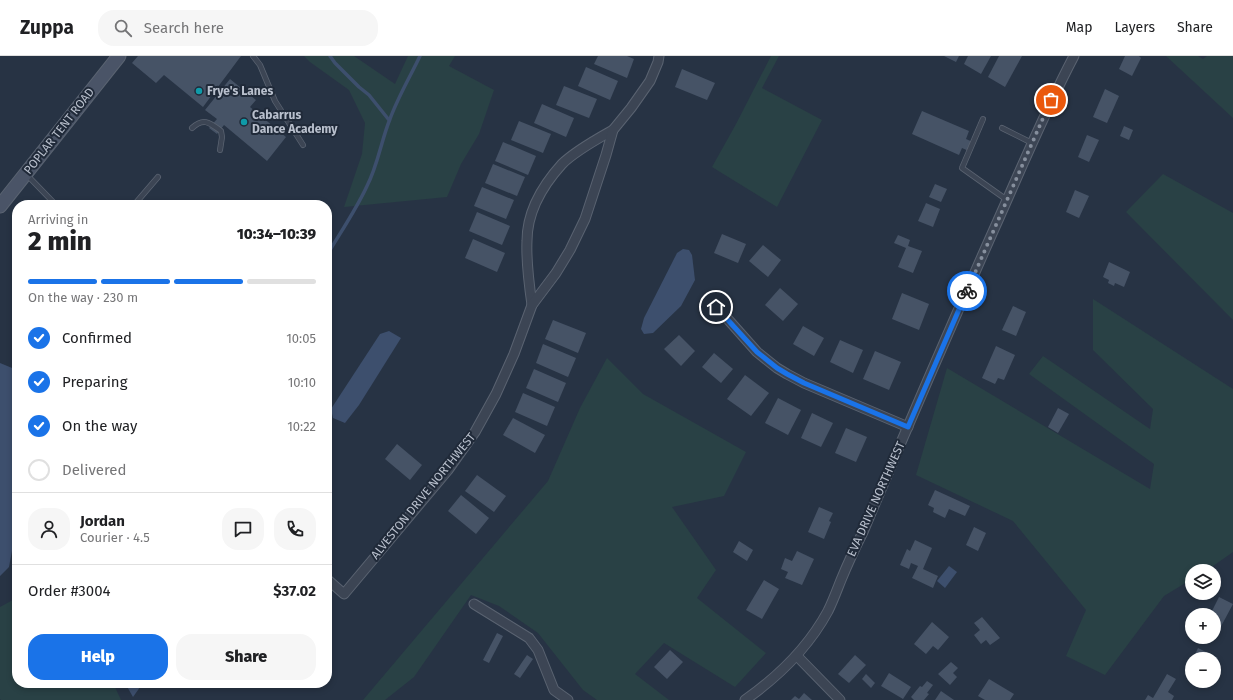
<!DOCTYPE html>
<meta charset="utf-8">
<style>
body{margin:0;font-family:"Fira Sans",sans-serif;background:#f6f6f6;color:#202124;height:100vh;display:flex;flex-direction:column;font-size:15px;white-space:nowrap}
*{box-sizing:border-box;margin:0}
p{font-size:13px;color:#757577}
.icon{flex:none;width:22px;height:22px;fill:none;stroke:currentColor;stroke-width:2;stroke-linecap:round;stroke-linejoin:round}
.map{position:relative;flex:1;overflow:hidden}
.drawer{position:absolute;left:12px;top:144px;width:320px;height:488px;display:flex;flex-direction:column;background:#fff;border-radius:16px;box-shadow:0 2px 6px #0003}
.drawer>*{flex:none}
.tools{position:absolute;left:1185px;top:508px;display:grid;gap:8px}
.tools a{display:grid;place-items:center;width:36px;height:36px;border-radius:50%;background:#fff;box-shadow:0 2px 6px #0003;font-size:20px}
.pin{position:absolute;display:grid;place-items:center;width:34px;height:34px;color:#fff;margin:-17px;border:2px solid #fff;border-radius:50%;box-shadow:0 1px 4px #0007}
.courier{position:absolute;display:grid;place-items:center;width:40px;height:40px;margin:-20px;border:3px solid #1a73e8;border-radius:50%;background:#fff;color:#222;box-shadow:0 1px 5px #0007}
.head em{font-style:normal;font-weight:800}
.head div{display:flex;flex-direction:column-reverse}
.head{display:flex;align-items:center;justify-content:space-between;height:68px;padding:0 16px}
h1{font-size:26px;font-weight:800;line-height:30px}
.bar{display:grid;grid-template-columns:repeat(4,1fr);gap:6px 4px;align-content:center;height:48px;padding:0 16px}
.bar i{height:5px;border-radius:3px;background:#e0e0e0}
.bar .current{background:#1a73e8}
.bar p{grid-column:span 4}
.line{display:flex;align-items:center;gap:10px;padding:0 16px;border-top:1px solid #e0e0e0}
.line div{flex:1}
.round{display:grid;place-items:center;flex:none;width:42px;height:42px;border-radius:16px;background:#f6f6f6}
ol{padding:0 16px;list-style:none}
li{display:flex;align-items:center;gap:12px;height:44px}
li p{margin-inline-start:auto}
li .icon{padding:4px;border-radius:50%;background:#1a73e8;color:#fff;stroke-width:4}
li:last-child{color:#757577}
li i{width:22px;height:22px;border:2px solid #e0e0e0;border-radius:50%}
.cta{display:flex;gap:8px;margin-top:auto;padding:8px 16px}
.cta a{flex:1;height:46px;border-radius:16px;background:#1a73e8;color:#fff;font-size:16px;font-weight:800;line-height:46px;text-align:center}
.cta a+a{background:#f6f6f6;color:#202124}
header{display:flex;align-items:center;gap:24px;box-sizing:border-box;height:56px;padding:0 20px;background:#fff;border-bottom:1px solid #e0e0e0}
header strong{font-size:19px}
nav{display:flex;gap:22px;margin-inline-start:auto;font-size:14px}
.search{width:280px;height:36px;background:#f6f6f6;display:flex;align-items:center;gap:10px;box-sizing:border-box;padding:0 14px;border-radius:16px;color:#757577;font-size:15px}
.map>svg:first-child{display:block}
</style>
<header>
<strong>Zuppa</strong>
<div class="search"><svg class="icon" aria-label="search" viewBox="0 0 24 24"><circle cx="10" cy="10" r="6"/><path d="M15 15l6 6"/></svg>Search here</div>
<nav><a>Map</a><a>Layers</a><a>Share</a></nav>
</header>
<div class="map">
<svg width="1233" height="644" viewBox="0 0 1233 644">
<rect width="100%" height="100%" fill="#273344"/>
<g fill="#294145">
<path d="M304,0H354L395,28L408,0H455L449,10L494,34L479,78L461,108L447,141L344,151L362,98L365,67L349,34L310,6Z"/>
<path d="M771,0H779L762,32L822,64L777,151L712,111L736,68Z"/>
<path d="M1166,0H1198L1203,3L1207,0H1233V62Z"/>
<path d="M1163,118L1233,157V264L1126,156Z"/>
<path d="M1093,243L1233,333V496L1206,515H1192V523L1164,540L1105,619L1066,600L1086,554L1013,465L916,419L947,312L1150,433L1154,408L1029,318L1043,300L1150,373L1153,353L1093,294Z"/>
<path d="M607,302L643,338L746,396L724,440L672,451L716,514L697,542L766,597L735,631L664,587L635,618L669,644H597L583,634L538,577L499,550L471,539L414,621L385,644H363L548,425L580,352Z"/>
<path d="M17,541V627H113L121,644H1L0,643V551L11,545Z"/>
</g>
<g fill="#3d4f6d">
<path d="M683,193L689,194L692,199L695,224L681,250L653,277L644,278L641,273L644,262L677,197Z"/>
<path d="M389,275L401,282L359,349L345,367L333,362L331,353L380,278Z"/>
<path d="M0,307L17,314V344C13,346 13,352 12,356L17,363V448L14,456L12,495L9,511L0,520Z"/>
<path d="M949,510L957,516L945,532L937,525Z"/>
<path d="M125,627H143L133,641Z"/>
</g>
<g fill="none" stroke-linecap="round" stroke-linejoin="round">
<g stroke="#3d4f6d" stroke-width="3.5">
<path d="M330,0L335,7L359,31L369,39L389,64"/>
<path d="M327,199C340,177 356,154 367,130C378,109 381,85 390,63C398,41 410,21 420,0"/>
</g>
</g>
<g fill="#465366">
<path d="M138,0H241L203,51L164,19L156,27L132,7Z"/>
<path d="M598,0H627L634,3L627,22L594,8Z"/>
<path d="M944,0H959L956,6Z"/>
<path d="M968,0H991L981,18L964,8Z"/>
<path d="M999,0H1022L1005,31L988,21Z"/>
<path d="M1125,0H1139L1141,2L1132,20L1119,13Z"/>
<path d="M586,11L618,25L610,44L578,30Z"/>
<path d="M682,13L715,27L707,44L675,31Z"/>
<path d="M230,23L256,44L250,51L286,81L267,105L224,69L217,78L209,72L217,63L205,54Z"/>
<path d="M564,30L597,43L589,62L556,49Z"/>
<path d="M1105,33L1119,40L1107,67L1093,61Z"/>
<path d="M542,48L574,62L566,81L534,67Z"/>
<path d="M922,55L969,75L966,83L975,87L971,96L962,92L959,99L912,78Z"/>
<path d="M519,65L551,78L543,97L511,84Z"/>
<path d="M1124,70L1133,74L1129,84L1120,80Z"/>
<path d="M1087,79L1099,84L1089,106L1078,101Z"/>
<path d="M503,86L536,100L528,119L495,105Z"/>
<path d="M493,108L525,121L517,140L485,127Z"/>
<path d="M935,128L947,133L941,146L929,141Z"/>
<path d="M482,131L514,144L506,163L474,150Z"/>
<path d="M1075,134L1089,140L1079,162L1066,156Z"/>
<path d="M926,147L940,153L933,171L918,165Z"/>
<path d="M477,156L510,170L502,189L469,175Z"/>
<path d="M722,178L746,188L738,207L714,197Z"/>
<path d="M898,179L910,184L908,190L922,195L913,217L898,211L906,192L894,187Z"/>
<path d="M473,183L505,197L497,216L465,202Z"/>
<path d="M763,189L781,204L768,221L749,205Z"/>
<path d="M1109,206L1130,216L1124,231L1115,227L1114,230L1108,227L1109,224L1103,221Z"/>
<path d="M780,232L798,248L783,265L765,249Z"/>
<path d="M902,237L929,248L919,274L892,263Z"/>
<path d="M1013,250L1026,256L1016,280L1002,274Z"/>
<path d="M553,264L586,277L578,297L545,283Z"/>
<path d="M803,270L824,282L814,300L793,288Z"/>
<path d="M679,279L695,295L681,310L664,293Z"/>
<path d="M840,284L863,294L853,317L830,306Z"/>
<path d="M543,288L576,302L568,321L536,307Z"/>
<path d="M996,290L1015,299L1004,324L998,322L995,328L982,322Z"/>
<path d="M875,295L901,306L889,334L863,323Z"/>
<path d="M714,297L733,313L721,327L702,311Z"/>
<path d="M534,313L566,327L558,346L526,332Z"/>
<path d="M745,319L769,337L751,360L727,343Z"/>
<path d="M523,337L555,351L547,370L515,356Z"/>
<path d="M778,342L801,354L788,379L765,367Z"/>
<path d="M1058,352L1069,358L1058,377L1048,371Z"/>
<path d="M812,357L833,367L821,391L801,382Z"/>
<path d="M513,362L545,379L535,397L503,379Z"/>
<path d="M846,372L867,381L856,406L835,397Z"/>
<path d="M397,388L422,409L410,424L385,403Z"/>
<path d="M477,419L506,440L494,456L465,435Z"/>
<path d="M935,434L970,450L965,460L949,453L945,462L933,456L934,452L928,449Z"/>
<path d="M461,439L489,462L476,478L448,455Z"/>
<path d="M819,451L833,457L829,465L831,466L824,483L808,476Z"/>
<path d="M974,471L986,477L978,495L966,489Z"/>
<path d="M915,484L932,492L923,513L938,520L933,532L912,522L918,510L911,507L909,513L900,509L907,493L910,495Z"/>
<path d="M739,485L753,494L747,505L733,496Z"/>
<path d="M797,495L814,503L802,529L785,522L788,516L781,513L785,502L792,505Z"/>
<path d="M764,524L779,533L762,563L746,554Z"/>
<path d="M1219,541L1233,548L1218,576L1214,574V559H1210Z"/>
<path d="M982,561L1000,582L990,589L986,584L981,588L974,579L980,574L974,567Z"/>
<path d="M932,566L949,581L938,594L933,590L926,598L914,588Z"/>
<path d="M497,577L503,580L489,607L483,604Z"/>
<path d="M1198,592L1218,602L1214,609V603H1193Z"/>
<path d="M670,594L683,606L667,623L654,611Z"/>
<path d="M527,599L533,603L520,622L514,618Z"/>
<path d="M855,599L866,609L849,627L838,618Z"/>
<path d="M951,606L958,612L953,617L957,621L950,629L938,618Z"/>
<path d="M889,617L911,631L903,643L881,630Z"/>
<path d="M866,618L875,627L871,632L862,623Z"/>
<path d="M1167,618L1176,623L1168,636L1174,640L1172,644H1145L1148,639L1153,642Z"/>
<path d="M989,623L1014,638L1010,644H985L978,640Z"/>
<path d="M927,625L933,629L927,637L929,638L924,644H914L911,641L920,630L922,631Z"/>
<path d="M941,635L954,644H935Z"/>
<path d="M804,637L812,644H791L795,640L799,643Z"/>
</g>
<g fill="none" stroke-linecap="round" stroke-linejoin="round">
<g stroke="#5a6371" stroke-width="6">
<g id="lane">
<path d="M253,0L260,9L275,45L303,89"/>
<path d="M983,63L962,112L1007,144"/>
<path d="M192,72C204,61 210,67 221,75L222,81L220,94"/>
<path d="M1002,72L1032,87"/>
<path d="M27,119L56,149"/>
<path d="M134,149L158,121"/>
</g>
</g>
<g stroke="#5a6371" stroke-width="11">
<g id="street">
<path d="M532,249C529,228 526,206 527,185C527,156 543,129 562,108C575,95 597,83 613,74"/>
<path d="M717,251L757,296L777,312L787,318L804,327L908,371"/>
<path d="M327,523L344,538L448,414L475,376L496,338L514,298L532,249L556,217L570,194L585,163L606,99L613,74L631,52L650,25L658,6L659,0"/>
<path d="M474,548L529,582L538,594L554,634L568,644"/>
<path d="M797,600L840,644"/>
<path d="M745,644C779,620 808,592 828,555C833,545 837,534 841,524C848,507 855,492 863,476C906,374 950,272 995,171C1021,113 1045,55 1074,0"/>
</g>
</g>
<g stroke="#5a6371" stroke-width="15">
<path id="secondary" d="M0,150L119,0"/>
</g>
<use href="#lane" stroke="#3c4554" stroke-width="4.5"/>
<use href="#street" stroke="#3c4554" stroke-width="9"/>
<use href="#secondary" stroke="#4a5467" stroke-width="13"/>
</g>
<g fill="none" stroke-linecap="round" stroke-linejoin="round">
<path stroke="#868f9d" stroke-width="4" stroke-dasharray="0 7.2" d="M967,235L1051,44"/>
<path stroke="#1a73e8" stroke-width="5" d="M716,251L757,296L777,312L787,318L804,327L908,371L967,235"/>
</g>
<g fill="#0f9aa8" stroke="#202a39" stroke-width="1.5">
<circle cx="199" cy="35" r="4"/>
<circle cx="244" cy="66" r="4"/>
</g>
<g text-anchor="middle" stroke-width="4" stroke-linejoin="round" paint-order="stroke">
<g font-size="12" font-weight="bold" fill="#b9c0cd" stroke="#202a39" text-anchor="start">
<text x="207" y="39">Frye's Lanes</text>
<text x="252" y="63">Cabarrus<tspan x="252" dy="14">Dance Academy</tspan></text>
</g>
<g font-size="12" fill="#b9c0cd" stroke="#202a39">
<text transform="translate(59 75) rotate(-52)" y="4">POPLAR TENT ROAD</text>
<text transform="translate(423 440) rotate(-51)" y="4">ALVESTON DRIVE NORTHWEST</text>
<text transform="translate(876 443) rotate(-66)" y="4">EVA DRIVE NORTHWEST</text>
</g>
</g>
</svg>
<div class="tools">
<a><svg class="icon" aria-label="layers" viewBox="0 0 24 24"><path d="M12 4l9 5-9 5-9-5zM3 14l9 5 9-5"/></svg></a>
<a>+</a>
<a>−</a>
</div>
<div class="pin" style="left:1051px;top:44px;background:#ea580c"><svg class="icon" aria-label="bag" viewBox="0 0 24 24"><path d="M5 8h14l-1 12H6zM9 8a3 3 0 0 1 6 0"/></svg></div>
<div class="pin" style="left:716px;top:251px;background:#1f2937"><svg class="icon" aria-label="home" viewBox="0 0 24 24"><path d="M3 11l9-7 9 7M6 9v11h12V9"/></svg></div>
<div class="courier" style="left:967px;top:235px"><svg class="icon" aria-label="bike" viewBox="0 0 24 24"><circle cx="6" cy="16" r="4"/><circle cx="18" cy="16" r="4"/><path d="M6 16l4-8h5l3 8M10 8l3 8H6M13 5h3"/></svg></div>
<section class="drawer">
<div class="head"><div><h1>2 min</h1><p>Arriving in</p></div><em>10:34–10:39</em></div>
<div class="bar"><i class="current"></i><i class="current"></i><i class="current"></i><i></i><p>On the way · 230 m</p></div>
<ol>
<li><svg class="icon" aria-label="check" viewBox="0 0 24 24"><path d="M5 12l5 5 9-10"/></svg>Confirmed<p>10:05</p></li>
<li><svg class="icon" aria-label="check" viewBox="0 0 24 24"><path d="M5 12l5 5 9-10"/></svg>Preparing<p>10:10</p></li>
<li><svg class="icon" aria-label="check" viewBox="0 0 24 24"><path d="M5 12l5 5 9-10"/></svg>On the way<p>10:22</p></li>
<li><i></i>Delivered</li>
</ol>
<div class="line" style="height:72px"><a class="round"><svg class="icon" aria-label="person" viewBox="0 0 24 24"><circle cx="12" cy="8" r="4"/><path d="M4 21q1-7 8-7t8 7"/></svg></a><div><b>Jordan</b><p>Courier · 4.5</p></div><a class="round"><svg class="icon" aria-label="chat" viewBox="0 0 24 24"><path d="M4 5h16v11H9l-5 4z"/></svg></a><a class="round"><svg class="icon" aria-label="phone" viewBox="0 0 24 24"><path d="M5 4h4l2 5-3 2q2 4 5 5l2-3 5 2v4C11 20 4 13 5 4z"/></svg></a></div>
<div class="line" style="height:52px"><div>Order #3004</div><b>$37.02</b></div>
<div class="cta"><a>Help</a><a>Share</a></div>
</section>
</div>
